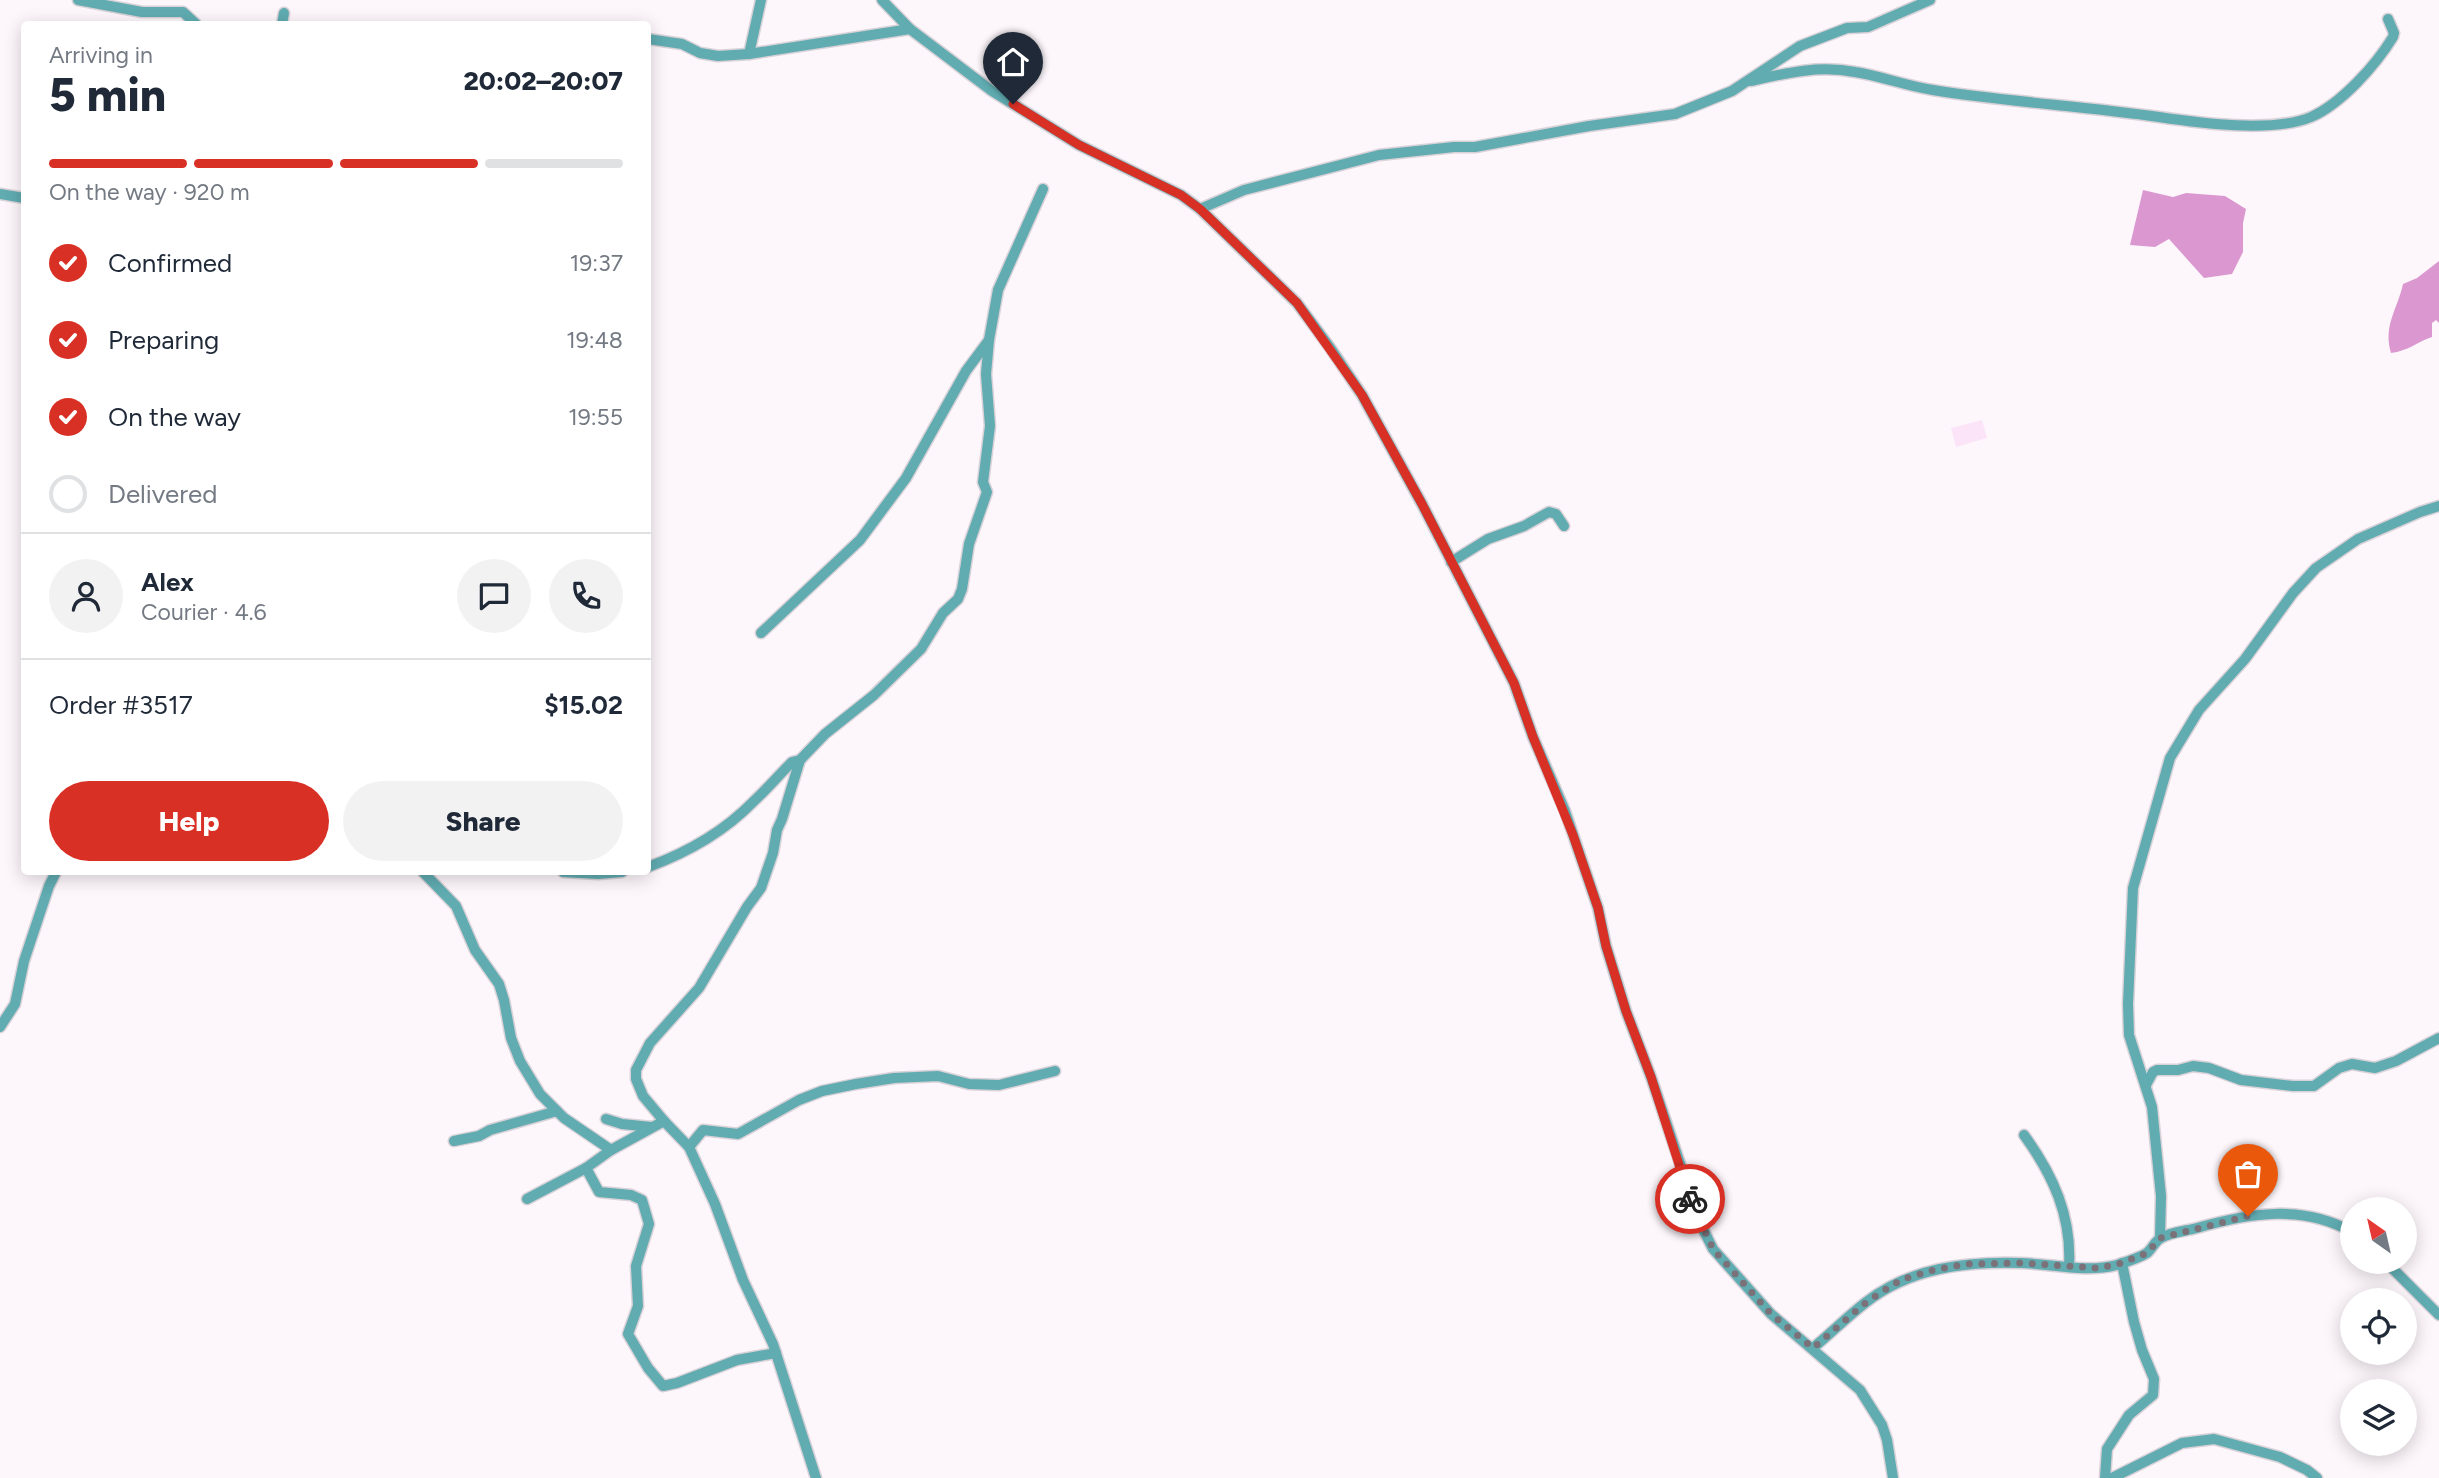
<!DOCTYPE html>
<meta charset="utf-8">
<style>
body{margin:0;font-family:Figtree,sans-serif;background:#f2f2f3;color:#1f2937;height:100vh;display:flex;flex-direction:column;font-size:26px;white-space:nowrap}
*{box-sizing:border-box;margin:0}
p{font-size:23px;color:#747a83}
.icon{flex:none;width:38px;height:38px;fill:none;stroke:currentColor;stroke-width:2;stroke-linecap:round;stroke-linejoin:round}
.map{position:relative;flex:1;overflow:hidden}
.panel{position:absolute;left:21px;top:21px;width:630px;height:854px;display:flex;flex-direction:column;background:#fff;border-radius:7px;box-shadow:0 4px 18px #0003}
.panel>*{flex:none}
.needle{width:46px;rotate:326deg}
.controls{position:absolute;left:2340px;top:1197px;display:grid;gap:14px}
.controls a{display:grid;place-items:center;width:77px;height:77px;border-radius:50%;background:#fff;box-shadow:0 4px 18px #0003;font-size:35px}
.pin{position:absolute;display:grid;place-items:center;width:60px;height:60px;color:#fff;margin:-72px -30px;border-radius:50% 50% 50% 0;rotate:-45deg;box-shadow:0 0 7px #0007}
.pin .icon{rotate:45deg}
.courier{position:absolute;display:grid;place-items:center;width:70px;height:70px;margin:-35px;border:5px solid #d93025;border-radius:50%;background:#fff;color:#222;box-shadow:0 2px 9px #0007}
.headline em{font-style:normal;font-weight:800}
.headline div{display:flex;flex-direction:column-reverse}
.headline{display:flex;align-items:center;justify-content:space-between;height:119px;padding:0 28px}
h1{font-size:46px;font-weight:800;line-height:52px}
.bar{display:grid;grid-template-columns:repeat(4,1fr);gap:10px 7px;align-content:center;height:84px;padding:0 28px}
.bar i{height:9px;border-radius:5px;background:#e0e1e3}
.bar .selected{background:#d93025}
.bar p{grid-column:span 4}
.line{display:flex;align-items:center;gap:18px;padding:0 28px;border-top:2px solid #e0e1e3}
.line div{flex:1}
.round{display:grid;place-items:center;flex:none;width:74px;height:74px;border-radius:37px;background:#f2f2f3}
ol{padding:0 28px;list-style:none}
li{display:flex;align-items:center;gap:21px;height:77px}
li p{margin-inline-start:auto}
li .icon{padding:7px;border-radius:50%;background:#d93025;color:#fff;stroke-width:4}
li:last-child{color:#747a83}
li i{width:38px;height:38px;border:4px solid #e0e1e3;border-radius:50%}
.button{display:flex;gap:14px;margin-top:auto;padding:14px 28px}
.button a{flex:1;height:80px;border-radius:42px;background:#d93025;color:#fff;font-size:28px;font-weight:800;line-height:80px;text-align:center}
.button a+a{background:#f2f2f3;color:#1f2937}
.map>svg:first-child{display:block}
</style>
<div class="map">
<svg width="2439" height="1478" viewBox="0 0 2439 1478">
<rect width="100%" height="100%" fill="#fdf7fc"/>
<path fill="#fbe4f7" d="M1982,420L1987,438L1956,447L1951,428Z"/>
<g fill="#db98d0">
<path d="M2143,190L2173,197L2186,193L2225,196L2246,209L2243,223V252L2232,274L2204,278L2169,239L2155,247L2130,245Z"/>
<path d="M2439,261V323L2436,320L2432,323V337C2417,342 2408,351 2391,353C2383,325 2397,311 2403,284L2417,278Z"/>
</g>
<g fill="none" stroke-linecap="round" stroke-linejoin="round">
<g stroke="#d9d2d8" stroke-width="13">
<g id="minor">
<path d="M78,0L142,12H183L196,24"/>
<path d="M882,0L910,29L992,91L1079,145L1181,195L1200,209L1297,303L1331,349L1362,395L1422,504L1514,683L1533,737L1565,811L1598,908L1606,946L1626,1011L1651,1077L1700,1223L1713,1249L1771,1314L1860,1390L1882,1425L1887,1440L1893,1478"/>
<path d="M282,24L284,13"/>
<path d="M648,39L682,44L700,53L718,56L749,54L910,29"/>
<path d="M749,54L761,0"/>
<path d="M1751,81C1786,73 1819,65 1855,72C1881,76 1906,86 1933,90C2007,102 2084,106 2159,117C2199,123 2273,133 2311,117C2341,104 2376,65 2393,37L2394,33L2388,19"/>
<path d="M0,194L24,198"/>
<path d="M1200,209L1244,190L1379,155L1454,147H1475L1589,126L1675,114L1732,91L1800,46L1847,28L1868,27L1930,0"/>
<path d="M1451,562L1488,539L1524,526L1549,512L1556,514L1564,526"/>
<path d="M761,633L860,540L906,478L966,371L989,340L998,290L1043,189"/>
<path d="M800,760L782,819L777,830L773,853L761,888L747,907L699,988L650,1043L636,1070V1079L643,1096L664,1121L689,1147L715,1204L743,1280L773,1344L816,1478"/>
<path d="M648,867C686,853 725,831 754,801C767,789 779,775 792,762L800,760L825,734L874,695L921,649L943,613L958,599L962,589L969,544L987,492L983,482L990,426L986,374L989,340"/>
<path d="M423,872L456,906L475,950L499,984L504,1000L511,1038L520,1061L540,1094L564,1118L611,1150"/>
<path d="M563,872L598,874L622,872"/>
<path d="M0,1027L15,1004L24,961L49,886L56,872"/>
<path d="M2146,1085L2153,1072L2157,1070H2178L2193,1066L2209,1068L2241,1080L2293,1086H2314L2339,1068L2352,1064L2375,1068L2396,1061L2439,1038"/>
<path d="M606,1119L622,1124L651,1127"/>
<path d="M2024,1135C2053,1175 2072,1216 2069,1267"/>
<path d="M454,1141L479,1136L490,1130L557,1111"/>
<path d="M689,1147L703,1130L738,1134L799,1100L822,1091L856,1084L894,1078L938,1076L969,1084L999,1085L1055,1071"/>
<path d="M586,1168L599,1192L631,1195L642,1200L649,1224L636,1266L638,1306L628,1334L648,1368L663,1386L677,1383L737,1360L776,1353"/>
<path d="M527,1199L586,1168L611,1150L664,1121"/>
<path d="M2160,1238L2161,1196L2152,1107L2129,1035L2128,1004L2133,888L2170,758L2199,710L2245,659L2293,593L2316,568L2358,539L2420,512L2439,506"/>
<path d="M2386,1262L2439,1315"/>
<path d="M1813,1348C1830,1334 1847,1317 1865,1303C1909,1268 1966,1261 2021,1263C2052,1264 2086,1273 2117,1265C2126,1262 2139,1258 2147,1253C2152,1249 2155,1241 2161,1238C2171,1232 2186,1231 2197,1228C2249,1213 2303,1204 2352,1232"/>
<path d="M2105,1478L2107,1449L2129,1415L2153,1395L2154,1379L2142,1350L2134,1322L2122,1263"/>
<path d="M2112,1478L2182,1443L2214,1439L2280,1457L2307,1470L2317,1478"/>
</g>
</g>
<use href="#minor" stroke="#60acb1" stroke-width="10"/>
</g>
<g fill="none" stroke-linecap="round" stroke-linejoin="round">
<path stroke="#7b7279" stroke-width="7" stroke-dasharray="0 12.6" d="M1690,1199L1713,1249L1771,1314L1813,1348L1864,1304L1883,1291L1901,1280L1929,1271L1966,1264L2022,1263L2096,1268L2116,1265L2147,1253L2160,1238L2248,1216"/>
<path stroke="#d93025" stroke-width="9" d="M1013,104L1079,145L1181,195L1200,209L1297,303L1362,395L1422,504L1514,683L1533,737L1573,835L1598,908L1606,946L1626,1011L1651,1077L1690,1199"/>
</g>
</svg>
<div class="controls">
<a><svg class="needle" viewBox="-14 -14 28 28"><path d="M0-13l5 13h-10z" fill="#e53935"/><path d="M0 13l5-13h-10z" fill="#747a83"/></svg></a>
<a><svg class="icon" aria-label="locate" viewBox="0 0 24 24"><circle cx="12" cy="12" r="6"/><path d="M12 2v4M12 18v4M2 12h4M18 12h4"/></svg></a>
<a><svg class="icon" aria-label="layers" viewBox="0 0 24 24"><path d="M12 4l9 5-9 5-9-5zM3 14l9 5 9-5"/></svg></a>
</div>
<div class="pin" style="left:2248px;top:1216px;background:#ea580c"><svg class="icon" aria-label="bag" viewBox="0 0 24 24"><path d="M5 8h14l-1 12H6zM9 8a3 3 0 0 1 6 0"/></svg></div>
<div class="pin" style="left:1013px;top:104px;background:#1f2937"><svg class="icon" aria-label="home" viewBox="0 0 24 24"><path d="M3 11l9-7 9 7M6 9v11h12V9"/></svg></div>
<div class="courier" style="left:1690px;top:1199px"><svg class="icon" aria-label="bike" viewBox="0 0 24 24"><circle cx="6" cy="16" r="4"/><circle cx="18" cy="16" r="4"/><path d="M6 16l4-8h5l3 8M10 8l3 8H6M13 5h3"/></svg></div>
<section class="panel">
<div class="headline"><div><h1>5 min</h1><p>Arriving in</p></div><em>20:02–20:07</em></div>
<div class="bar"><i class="selected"></i><i class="selected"></i><i class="selected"></i><i></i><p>On the way · 920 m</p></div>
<ol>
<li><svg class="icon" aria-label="check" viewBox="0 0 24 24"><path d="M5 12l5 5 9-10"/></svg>Confirmed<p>19:37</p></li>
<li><svg class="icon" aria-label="check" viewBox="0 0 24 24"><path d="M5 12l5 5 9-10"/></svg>Preparing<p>19:48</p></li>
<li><svg class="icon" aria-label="check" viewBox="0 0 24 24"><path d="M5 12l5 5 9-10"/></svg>On the way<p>19:55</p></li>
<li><i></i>Delivered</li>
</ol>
<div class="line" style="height:126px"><a class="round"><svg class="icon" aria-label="person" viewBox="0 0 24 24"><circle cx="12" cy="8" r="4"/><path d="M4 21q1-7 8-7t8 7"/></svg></a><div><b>Alex</b><p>Courier · 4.6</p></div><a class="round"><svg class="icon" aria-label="chat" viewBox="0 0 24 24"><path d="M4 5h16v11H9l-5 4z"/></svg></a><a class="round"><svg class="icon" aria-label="phone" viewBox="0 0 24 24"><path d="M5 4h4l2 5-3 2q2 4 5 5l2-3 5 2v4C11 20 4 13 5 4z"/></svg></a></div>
<div class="line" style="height:91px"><div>Order #3517</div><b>$15.02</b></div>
<div class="button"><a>Help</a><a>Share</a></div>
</section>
</div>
